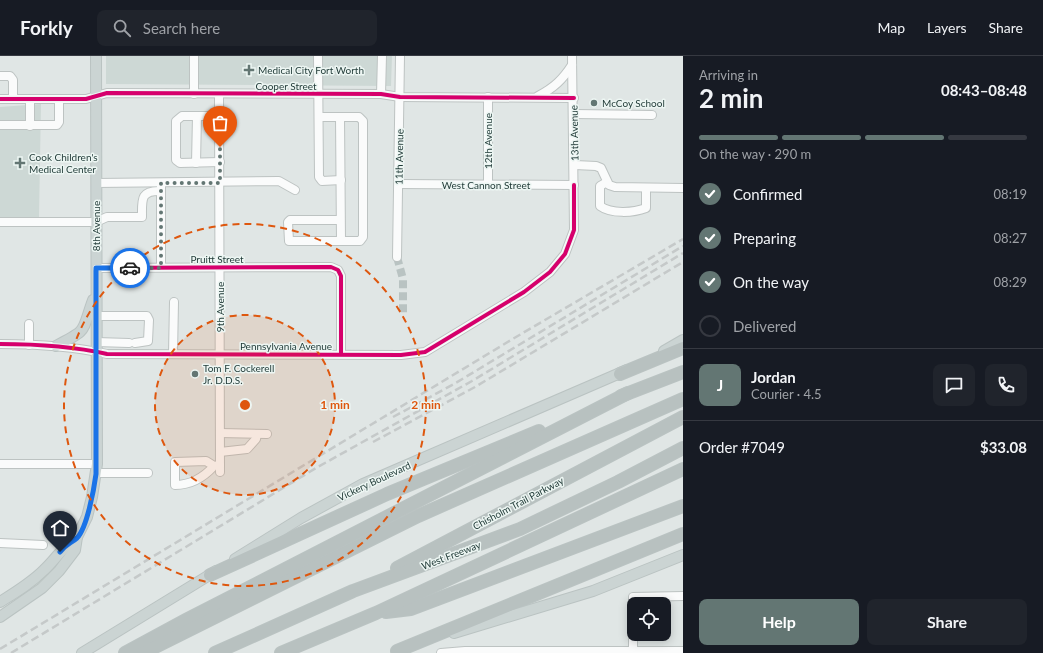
<!DOCTYPE html>
<meta charset="utf-8">
<style>
body{margin:0;font-family:Lato,sans-serif;background:#20242c;color:#f1f3f6;height:100vh;display:flex;flex-direction:column;font-size:15px;white-space:nowrap}
*{box-sizing:border-box;margin:0}
p{font-size:13px;color:#9ea1a6}
.icon{flex:none;width:22px;height:22px;fill:none;stroke:currentColor;stroke-width:2;stroke-linecap:round;stroke-linejoin:round}
.map{position:relative;flex:1;overflow:hidden}
.sheet{display:flex;flex-direction:column;background:#171b24;width:360px}
.sheet>*{flex:none}
.tools{position:absolute;left:627px;top:541px;display:grid;gap:8px}
.tools a{display:grid;place-items:center;width:44px;height:44px;border-radius:8px;background:#171b24;box-shadow:0 2px 10px #0003;font-size:20px}
.pin{position:absolute;display:grid;place-items:center;width:34px;height:34px;color:#fff;margin:-41px -17px;border-radius:50% 50% 50% 0;rotate:-45deg;box-shadow:0 0 4px #0007}
.pin .icon{rotate:45deg}
.courier{position:absolute;display:grid;place-items:center;width:40px;height:40px;margin:-20px;border:3px solid #1a73e8;border-radius:50%;background:#fff;color:#222;box-shadow:0 1px 5px #0007}
.head em{font-style:normal;font-weight:700}
.head div{display:flex;flex-direction:column-reverse}
.head{display:flex;align-items:center;justify-content:space-between;height:68px;padding:0 16px}
h1{font-size:26px;font-weight:700;line-height:30px}
.bar{display:grid;grid-template-columns:repeat(4,1fr);gap:6px 4px;align-content:center;height:48px;padding:0 16px}
.bar i{height:5px;border-radius:3px;background:#363941}
.bar .selected{background:#637673}
.bar p{grid-column:span 4}
.line{display:flex;align-items:center;gap:10px;padding:0 16px;border-top:1px solid #363941}
.line div{flex:1}
.round{display:grid;place-items:center;flex:none;width:42px;height:42px;border-radius:8px;background:#20242c}
ol{padding:0 16px;list-style:none}
li{display:flex;align-items:center;gap:12px;height:44px}
li p{margin-inline-start:auto}
li .icon{padding:4px;border-radius:50%;background:#637673;color:#fff;stroke-width:4}
li:last-child{color:#9ea1a6}
li i{width:22px;height:22px;border:2px solid #363941;border-radius:50%}
.button{display:flex;gap:8px;margin-top:auto;padding:8px 16px}
.button a{flex:1;height:46px;border-radius:8px;background:#637673;color:#fff;font-size:16px;font-weight:700;line-height:46px;text-align:center}
.button a+a{background:#20242c;color:#f1f3f6}
header{display:flex;align-items:center;gap:24px;box-sizing:border-box;height:56px;padding:0 20px;background:#171b24;border-bottom:1px solid #363941}
header strong{font-size:19px}
nav{display:flex;gap:22px;margin-inline-start:auto;font-size:14px}
.search{width:280px;height:36px;background:#20242c;display:flex;align-items:center;gap:10px;box-sizing:border-box;padding:0 14px;border-radius:8px;color:#9ea1a6;font-size:15px}
main{display:flex;flex:1;min-height:0}
.map>svg:first-child{display:block}
</style>
<header>
<strong>Forkly</strong>
<div class="search"><svg class="icon" aria-label="search" viewBox="0 0 24 24"><circle cx="10" cy="10" r="6"/><path d="M15 15l6 6"/></svg>Search here</div>
<nav><a>Map</a><a>Layers</a><a>Share</a></nav>
</header>
<main>
<div class="map">
<svg width="683" height="597" viewBox="0 0 683 597">
<rect width="100%" height="100%" fill="#e0e6e5"/>
<g fill="#cdd8d5">
<path d="M106,0H392L391,30L106,28Z"/>
<path d="M41,48L39,162H0V51Z"/>
</g>
<g fill="none" stroke-linecap="round" stroke-linejoin="round">
<path stroke="#b9c3c2" stroke-width="8" stroke-dasharray="8 4" stroke-linecap="butt" d="M397,201L403,223V257"/>
<g stroke="#bdc3c2" stroke-width="10">
<g id="minor">
<path d="M194,0V38"/>
<path d="M318,0L319,121L322,125L341,124"/>
<path d="M0,20H10L13,24V43"/>
<path d="M219,38L220,416"/>
<path d="M381,38L382,0"/>
<path d="M538,40C554,32 563,23 572,9"/>
<path d="M488,41V128"/>
<path d="M0,43H86L107,37L381,38L400,41L574,42"/>
<path d="M574,58L652,59"/>
<path d="M219,60H182L176,65V104L180,107L220,106"/>
<path d="M319,61H359L363,65V181L360,185H289L288,166L290,164H340"/>
<path d="M340,61L341,185"/>
<path d="M0,69H57L59,66V43"/>
<path d="M30,70V43"/>
<path d="M196,107L197,60"/>
<path d="M575,109L596,110L601,112L609,129L615,131L683,132"/>
<path d="M607,126L600,130V150C611,158 633,157 646,152V132"/>
<path d="M96,127L279,125L295,134"/>
<path d="M399,128L574,129"/>
<path d="M0,166H96L107,161H142C142,144 140,134 161,135"/>
<path d="M397,201L400,0"/>
<path d="M161,211V130"/>
<path d="M96,212L331,211L338,214L341,220V298"/>
<path d="M96,260H147L149,264L148,285L135,287"/>
<path d="M96,286L129,287"/>
<path d="M0,288C36,288 72,290 107,298L401,299L425,296L524,236L550,216L565,198L574,174L572,0"/>
<path d="M29,289V268"/>
<path d="M173,298L174,246"/>
<path d="M220,377L267,378"/>
<path d="M220,396L247,393L256,383L257,378"/>
<path d="M0,408H97"/>
<path d="M214,410C204,421 191,429 175,429V406L206,405L214,410L220,409"/>
<path d="M96,417H148"/>
<path d="M0,487L43,489"/>
<path d="M441,597L465,595H683"/>
<path d="M633,597V541L683,540"/>
</g>
</g>
<g stroke="#bac3c2" stroke-width="12">
<g id="major">
<path d="M56,290C89,273 81,277 93,244"/>
<path d="M664,295L683,284"/>
<path d="M235,503L301,462L363,428L627,314"/>
<path d="M0,546C16,536 31,527 44,514C56,503 63,490 77,481"/>
<path d="M0,561L42,532L59,515L75,494L77,481L87,461L92,441L97,408L96,0"/>
<path d="M454,577L593,535L683,499"/>
<path d="M82,597L216,515"/>
</g>
</g>
<g stroke="#bac3c2" stroke-width="14">
<g id="highway">
<path d="M620,318L683,292"/>
<path d="M621,340L683,316"/>
<path d="M397,512L683,361"/>
<path d="M210,519L387,438L539,375"/>
<path d="M386,556L411,553L683,450"/>
<path d="M397,595L683,478"/>
<path d="M125,597L186,564L628,337"/>
<path d="M143,597L418,460L683,343"/>
<path d="M215,597L353,535L520,473L618,426L683,392"/>
<path d="M281,597L376,557L683,413"/>
</g>
</g>
<use href="#minor" stroke="#fafbfb" stroke-width="8"/>
<use href="#major" stroke="#cbd4d3" stroke-width="10"/>
<use href="#highway" stroke="#b8c1c0" stroke-width="12"/>
<g stroke="#c5c9c9" stroke-width="2.5" stroke-dasharray="8 4" stroke-linecap="butt">
<path d="M393,361L454,328L683,190"/>
<path d="M373,386L475,331L683,206"/>
<path d="M0,593L516,281L683,183"/>
<path d="M11,597L316,412L472,325L683,197"/>
</g>
<g stroke="#edf6f3" stroke-width="6">
<g id="cycleway">
<path d="M0,43H86L107,37L381,38L400,41L574,42"/>
<path d="M96,212L331,211L338,214L341,220V298"/>
<path d="M0,288C36,288 72,290 107,298L401,299L425,296L524,236L550,216L565,198L574,174V129"/>
</g>
</g>
<use href="#cycleway" stroke="#d6006c" stroke-width="4"/>
</g>
<g fill="none" stroke-linecap="round" stroke-linejoin="round">
<path stroke="#637673" stroke-width="4" stroke-dasharray="0 7.2" d="M130,212H161V127H220V91"/>
<path stroke="#1a73e8" stroke-width="5" d="M60,496C66,488 70,488 77,482C87,472 94,433 96,418V212H130"/>
</g>
<circle cx="245" cy="349" r="90" fill="#de570e" fill-opacity=".12"/>
<g fill="none" stroke="#de570e" stroke-width="2" stroke-dasharray="7 5">
<circle cx="245" cy="349" r="90"/>
<circle cx="245" cy="349" r="181"/>
</g>
<g fill="#637673" stroke="#edf6f3" stroke-width="1.5">
<path d="M247 8h4v4h4v4h-4v4h-4v-4h-4v-4h4z"/>
<circle cx="594" cy="47" r="4"/>
<path d="M18 101h4v4h4v4h-4v4h-4v-4h-4v-4h4z"/>
<circle cx="195" cy="318" r="4"/>
</g>
<g text-anchor="middle" stroke-width="3" stroke-linejoin="round" paint-order="stroke">
<g font-size="10" fill="#1f3936" stroke="#edf6f3" text-anchor="start">
<text x="258" y="18">Medical City Fort Worth</text>
<text x="602" y="51">McCoy School</text>
<text x="29" y="105">Cook Children's<tspan x="29" dy="12">Medical Center</tspan></text>
<text x="203" y="316">Tom F. Cockerell<tspan x="203" dy="12">Jr. D.D.S.</tspan></text>
</g>
<g font-size="10" fill="#1f3936" stroke="#edf6f3">
<text x="286" y="34">Cooper Street</text>
<text transform="translate(574 77) rotate(-91)" y="4">13th Avenue</text>
<text transform="translate(488 85) rotate(-90)" y="4">12th Avenue</text>
<text transform="translate(399 101) rotate(-89)" y="4">11th Avenue</text>
<text x="486" y="133">West Cannon Street</text>
<text transform="translate(96 170) rotate(-90)" y="4">8th Avenue</text>
<text x="217" y="207">Pruitt Street</text>
<text transform="translate(220 251) rotate(-90)" y="4">9th Avenue</text>
<text x="286" y="294">Pennsylvania Avenue</text>
<text transform="translate(374 425) rotate(-25)" y="4">Vickery Boulevard</text>
<text transform="translate(518 447) rotate(-28)" y="4">Chisholm Trail Parkway</text>
<text transform="translate(451 499) rotate(-21)" y="4">West Freeway</text>
</g>
</g>
<circle cx="245" cy="349" r="6" fill="#de570e" stroke="#edf6f3" stroke-width="2"/>
<g font-size="12" text-anchor="middle" font-weight="bold" fill="#de570e" stroke="#edf6f3" stroke-width="3" stroke-linejoin="round" paint-order="stroke">
<text x="335" y="353">1 min</text>
<text x="426" y="353">2 min</text>
</g>
</svg>
<div class="tools">
<a><svg class="icon" aria-label="locate" viewBox="0 0 24 24"><circle cx="12" cy="12" r="6"/><path d="M12 2v4M12 18v4M2 12h4M18 12h4"/></svg></a>
</div>
<div class="pin" style="left:220px;top:91px;background:#ea580c"><svg class="icon" aria-label="bag" viewBox="0 0 24 24"><path d="M5 8h14l-1 12H6zM9 8a3 3 0 0 1 6 0"/></svg></div>
<div class="pin" style="left:60px;top:496px;background:#1f2937"><svg class="icon" aria-label="home" viewBox="0 0 24 24"><path d="M3 11l9-7 9 7M6 9v11h12V9"/></svg></div>
<div class="courier" style="left:130px;top:212px"><svg class="icon" aria-label="car" viewBox="0 0 24 24"><path d="M5 17H2v-5l4-1 3-4h7l3 4 3 1v5h-3M9 17h6M6 11h13"/><circle cx="7" cy="17" r="2"/><circle cx="17" cy="17" r="2"/></svg></div>
</div>
<section class="sheet">
<div class="head"><div><h1>2 min</h1><p>Arriving in</p></div><em>08:43–08:48</em></div>
<div class="bar"><i class="selected"></i><i class="selected"></i><i class="selected"></i><i></i><p>On the way · 290 m</p></div>
<ol>
<li><svg class="icon" aria-label="check" viewBox="0 0 24 24"><path d="M5 12l5 5 9-10"/></svg>Confirmed<p>08:19</p></li>
<li><svg class="icon" aria-label="check" viewBox="0 0 24 24"><path d="M5 12l5 5 9-10"/></svg>Preparing<p>08:27</p></li>
<li><svg class="icon" aria-label="check" viewBox="0 0 24 24"><path d="M5 12l5 5 9-10"/></svg>On the way<p>08:29</p></li>
<li><i></i>Delivered</li>
</ol>
<div class="line" style="height:72px"><b class="round" style="background:#637673;color:#fff">J</b><div><b>Jordan</b><p>Courier · 4.5</p></div><a class="round"><svg class="icon" aria-label="chat" viewBox="0 0 24 24"><path d="M4 5h16v11H9l-5 4z"/></svg></a><a class="round"><svg class="icon" aria-label="phone" viewBox="0 0 24 24"><path d="M5 4h4l2 5-3 2q2 4 5 5l2-3 5 2v4C11 20 4 13 5 4z"/></svg></a></div>
<div class="line" style="height:52px"><div>Order #7049</div><b>$33.08</b></div>
<div class="button"><a>Help</a><a>Share</a></div>
</section>
</main>
